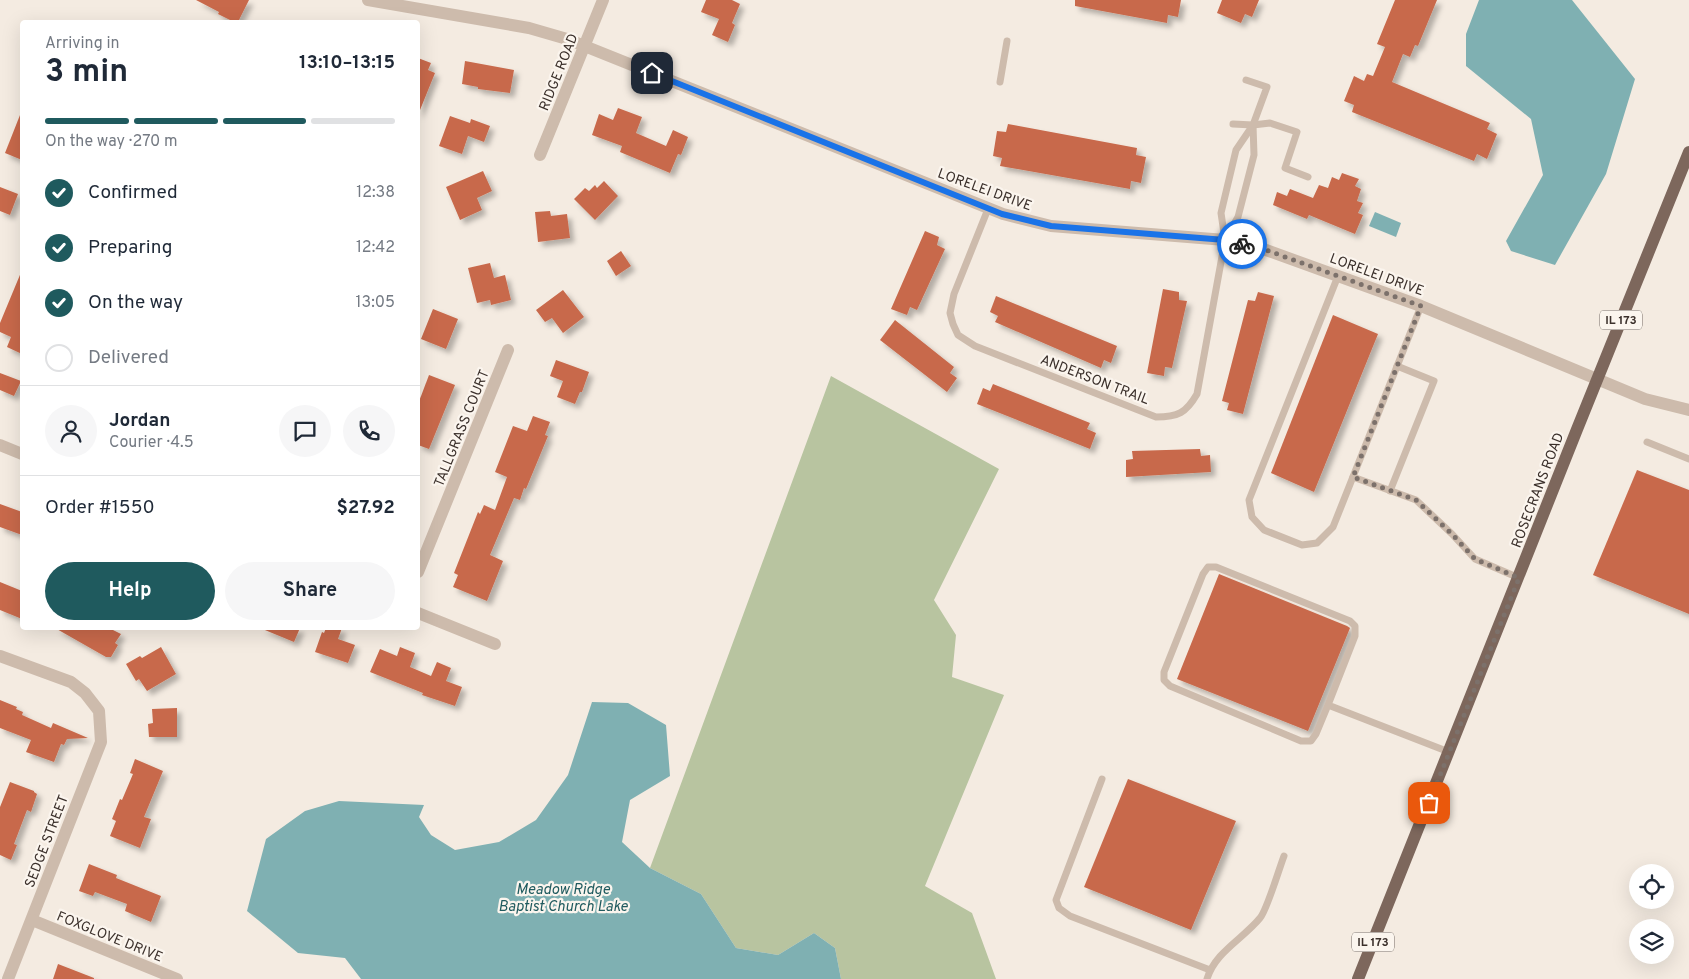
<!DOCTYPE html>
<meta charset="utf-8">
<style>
body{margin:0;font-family:Overpass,sans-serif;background:#f6f6f7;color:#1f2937;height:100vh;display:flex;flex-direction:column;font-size:19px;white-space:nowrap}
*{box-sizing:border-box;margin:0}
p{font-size:16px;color:#747a83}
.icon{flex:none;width:28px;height:28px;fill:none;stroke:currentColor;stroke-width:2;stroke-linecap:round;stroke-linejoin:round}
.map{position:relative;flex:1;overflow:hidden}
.drawer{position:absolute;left:20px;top:20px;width:400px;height:610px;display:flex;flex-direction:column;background:#fff;border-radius:5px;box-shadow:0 5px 20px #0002}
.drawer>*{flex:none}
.fabs{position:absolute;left:1629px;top:864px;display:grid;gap:10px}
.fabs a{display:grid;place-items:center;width:45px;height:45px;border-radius:50%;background:#fff;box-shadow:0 5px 20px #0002;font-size:25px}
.pin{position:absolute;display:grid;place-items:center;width:42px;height:42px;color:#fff;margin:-21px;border-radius:10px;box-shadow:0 2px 8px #0006}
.courier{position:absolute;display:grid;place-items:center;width:50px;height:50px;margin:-25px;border:4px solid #1a73e8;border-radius:50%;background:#fff;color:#222;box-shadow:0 1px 6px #0007}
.overview em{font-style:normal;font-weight:700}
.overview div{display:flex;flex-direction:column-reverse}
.overview{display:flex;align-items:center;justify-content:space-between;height:85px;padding:0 25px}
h1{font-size:32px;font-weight:700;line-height:38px}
.bar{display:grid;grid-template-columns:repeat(4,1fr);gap:8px 5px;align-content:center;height:60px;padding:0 25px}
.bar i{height:6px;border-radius:4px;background:#e0e1e3}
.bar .on{background:#1f5a5e}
.bar p{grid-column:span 4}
.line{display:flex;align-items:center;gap:12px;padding:0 25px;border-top:1px solid #e0e1e3}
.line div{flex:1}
.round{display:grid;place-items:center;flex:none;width:52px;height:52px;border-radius:26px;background:#f6f6f7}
ol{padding:0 25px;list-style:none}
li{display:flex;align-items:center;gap:15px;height:55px}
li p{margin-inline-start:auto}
li .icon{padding:5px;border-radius:50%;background:#1f5a5e;color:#fff;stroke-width:4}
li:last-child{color:#747a83}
li i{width:28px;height:28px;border:2px solid #e0e1e3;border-radius:50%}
.button{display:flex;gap:10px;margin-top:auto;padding:10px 25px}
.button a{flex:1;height:58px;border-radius:30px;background:#1f5a5e;color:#fff;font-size:20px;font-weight:700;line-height:58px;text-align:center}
.button a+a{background:#f6f6f7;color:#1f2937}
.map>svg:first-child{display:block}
</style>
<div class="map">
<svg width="1689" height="979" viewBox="0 0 1689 979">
<defs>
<filter id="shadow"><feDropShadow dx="4.5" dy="4.5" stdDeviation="2.5" flood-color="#0004"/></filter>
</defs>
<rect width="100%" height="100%" fill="#f4ebe1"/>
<path fill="#b8c4a0" d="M831,376L999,469L934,600L956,635L952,677L1004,695L925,886L972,913L996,979H841L835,948L814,933L778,955L736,948L701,894L650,868Z"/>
<g fill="#7fb0b2">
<path d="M1479,0H1572L1635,79L1606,174L1555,265L1511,251L1506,241L1543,175L1531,119L1466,66V34Z"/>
<path d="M1375,212L1401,223L1396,237L1369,226Z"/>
<path d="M592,702L628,703L666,725L670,776L630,800L622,842L650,868L701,894L736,948L778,955L814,933L835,948L841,979H361L345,958L298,953L247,911L266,839L305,811L339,801L424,805L419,817L431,835L455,850L499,842L536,820L568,775Z"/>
</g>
<g fill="#c8694b" filter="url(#shadow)">
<path d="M196,0H249L238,22H234L218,14L219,12Z"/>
<path d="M706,0H732L740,4L732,23L735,25L728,42L712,35L719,19L701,12Z"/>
<path d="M1075,0H1181L1178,17L1168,15L1167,23L1075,6Z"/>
<path d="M1222,0H1259L1252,17L1245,14L1241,23L1217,13Z"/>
<path d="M1395,0H1437L1418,46L1415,45L1410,57L1403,54L1392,82L1490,123L1487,129L1497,134L1487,159L1477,154L1474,161L1352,112L1354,105L1344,101L1354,76L1364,81L1367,74L1373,76L1385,47L1377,44Z"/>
<path d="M418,58L431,63L428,70L435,73L418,115Z"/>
<path d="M465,61L514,70L510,93L478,89V87L462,84Z"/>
<path d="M618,108L642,117L636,133L666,146L673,130L688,137L681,155L678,154L670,173L620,152L622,146L592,135L599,114L613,120Z"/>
<path d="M22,110V160L5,153Z"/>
<path d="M450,116L470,123L471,119L490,126L484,142L468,136L462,154L439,146Z"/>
<path d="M1008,124L1137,148L1136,155L1146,157L1141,183L1131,181L1130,189L1000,166L1002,158L993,156L997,131L1006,132Z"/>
<path d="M483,171L492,191L477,198L482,210L460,220L446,187Z"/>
<path d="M1342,173L1359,179L1355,186L1361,189L1357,201L1363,203L1358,213L1363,215L1355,234L1309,215L1307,219L1273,205L1277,192L1287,196L1290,189L1313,198L1319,185L1328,188L1332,177L1339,180Z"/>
<path d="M604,181L618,196L595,220L574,199L585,188L589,191L595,185L597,188Z"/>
<path d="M0,187L18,194L10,215L0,211Z"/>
<path d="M550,211L551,216L567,214L570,238L538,242L535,212Z"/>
<path d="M925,231L939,237L937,245L945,249L917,310L910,307L907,315L891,309Z"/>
<path d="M621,251L631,266L616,276L607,261Z"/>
<path d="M490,263L494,278L505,275L511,300L491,305L490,300L477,303L468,268Z"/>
<path d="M22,270V354L7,347L11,337L0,332V323Z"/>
<path d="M1163,289L1179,292V300L1187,301L1172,368L1165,367L1164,376L1147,373Z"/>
<path d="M563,290L584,317L563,333L552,318L545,322L536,310Z"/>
<path d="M1258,292L1274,296L1243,414L1227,410L1229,403L1222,401L1248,300L1255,301Z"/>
<path d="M996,296L1117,346L1111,363L1104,360L1101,368L995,322L998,316L990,312Z"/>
<path d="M433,309L458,319L446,349L421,339Z"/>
<path d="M1333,315L1378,334L1314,492L1271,473Z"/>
<path d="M895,320L954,367L950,373L957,378L947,392L880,340Z"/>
<path d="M556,360L589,372L582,392H580L575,404L557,397L563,381L550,376Z"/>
<path d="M0,373L21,381L14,396L0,390Z"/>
<path d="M429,375L455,385L429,449L418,445V404Z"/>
<path d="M993,384L1090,423L1087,429L1096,433L1090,449L977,404L983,388L990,391Z"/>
<path d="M533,416L550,422L545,435L548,436L526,489L524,488L520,500L514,498L490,555L503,561L487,601L453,587L458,575L454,573L478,512L480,514L484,505L495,510L507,477L495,472L513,426L527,431Z"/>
<path d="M1200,449L1201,456L1210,455L1211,472L1126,477V460L1133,459L1132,451Z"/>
<path d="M1637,470L1689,490V614L1593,575Z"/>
<path d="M0,504L22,512V535L0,527Z"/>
<path d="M1219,574L1347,626L1350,628L1308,731L1177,679Z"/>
<path d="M0,582L22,591V619L0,610Z"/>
<path d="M55,628H109L121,634L115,643L118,645L111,657H106Z"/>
<path d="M260,628H300L294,642Z"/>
<path d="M326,628H342L338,639L355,645L348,663L315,652L322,632L324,633Z"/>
<path d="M161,647L176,674L147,691L139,679L136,681L126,664L140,656L142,658Z"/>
<path d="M400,647L415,653L410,667L431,676L437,662L451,668L446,681L462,687L455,706L422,695L423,693L370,672L380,649L397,656Z"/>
<path d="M0,700L17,707L16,709L23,712L22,715L51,728L53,723L88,738L67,739L64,745L61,744L54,762L26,752L31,740L0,728Z"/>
<path d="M177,708V737H149L148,724L153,723L152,709Z"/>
<path d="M135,759L163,771L144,817L151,819L140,848L110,836L116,821L112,819L120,799L122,800L133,774L130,773Z"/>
<path d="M1128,779L1236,821L1191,930L1084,887Z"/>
<path d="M10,782L34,791V792L37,794L31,812L27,810L14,844L17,845L11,860L0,855V807Z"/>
<path d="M89,864L117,875L116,878L161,896L151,922L125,911L127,904L95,892L93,896L79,891Z"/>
<path d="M58,964L94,978V979H53Z"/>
</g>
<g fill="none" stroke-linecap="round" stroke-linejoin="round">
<g stroke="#cdbbac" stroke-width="7">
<path d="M1000,82L1007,41"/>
<path d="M1233,124L1253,125L1270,123L1297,132L1285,168L1308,177"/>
<path d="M988,209L954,294L950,313L953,324L958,335L975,346L1156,417C1178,417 1186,413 1197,394L1225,240L1238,217L1254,155L1253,125"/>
<path d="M1225,240L1221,213L1236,150L1253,125L1267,87L1246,80"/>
<path d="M1338,276L1249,500L1252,517L1264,530L1302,545L1317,543L1333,527L1421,306"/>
<path d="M1647,442L1689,459"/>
<path d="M1353,477L1416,500L1452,534L1475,559L1519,578"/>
<path d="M1390,491L1434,381L1397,366"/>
<path d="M1328,705L1355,636V626L1350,621L1216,567H1208L1203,574L1164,672V680L1170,686L1301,741H1311L1316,734L1328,705L1449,752"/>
<path d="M1102,779L1056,900L1059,908L1070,916L1210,970"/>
<path d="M1207,979C1215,952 1243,939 1260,918C1267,910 1279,869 1284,856"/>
</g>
<g stroke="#cdbbac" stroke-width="12">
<path d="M368,0L529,28L567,39L1003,214L1051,226L1225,240L1266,250L1421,306L1645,399L1689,410"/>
<path d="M540,155L603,0"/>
<path d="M0,445L22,454"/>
<path d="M418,572L508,350"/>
<path d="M418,613L495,644"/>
<path d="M0,656L71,682L85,693L99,711L101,742L8,979"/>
<path d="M32,920L177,979"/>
</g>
<path stroke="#7d675c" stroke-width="12" d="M1358,979C1468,703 1577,427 1689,152"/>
</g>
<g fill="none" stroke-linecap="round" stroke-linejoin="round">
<path stroke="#7c716b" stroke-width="5" stroke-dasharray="0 9" d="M1242,244L1266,250L1421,306L1353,477L1416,500L1452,534L1475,559L1519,578L1429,803"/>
<path stroke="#1a73e8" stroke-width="6" d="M652,73L1002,214L1051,226L1225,240L1242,244"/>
</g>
<g text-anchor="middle" stroke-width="4.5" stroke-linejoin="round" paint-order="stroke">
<g fill="#fbf5ee" stroke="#756b66" stroke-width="1">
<rect x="1600" y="310.5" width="42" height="19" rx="4"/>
<rect x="1352" y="932.5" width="42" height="19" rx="4"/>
</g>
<g font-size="12" font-weight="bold" fill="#3b302b">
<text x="1621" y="324">IL 173</text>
<text x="1373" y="946">IL 173</text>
</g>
<g font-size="14" fill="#3b302b" stroke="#fbf5ee">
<text transform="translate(558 72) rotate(-68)" y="5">RIDGE ROAD</text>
<text transform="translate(985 189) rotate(20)" y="5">LORELEI DRIVE</text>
<text transform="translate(1377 274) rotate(20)" y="5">LORELEI DRIVE</text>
<text transform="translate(1095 379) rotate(21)" y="5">ANDERSON TRAIL</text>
<text transform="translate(461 428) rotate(-68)" y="5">TALLGRASS COURT</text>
<text transform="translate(1537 490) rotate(-69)" y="5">ROSECRANS ROAD</text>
<text transform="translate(46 841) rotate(-69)" y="5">SEDGE STREET</text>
<text transform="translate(110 936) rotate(22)" y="5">FOXGLOVE DRIVE</text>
</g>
<g font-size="15" font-style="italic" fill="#1f5a5e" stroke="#fbf5ee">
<text x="563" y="894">Meadow Ridge<tspan x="563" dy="17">Baptist Church Lake</tspan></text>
</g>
</g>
</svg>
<div class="fabs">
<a><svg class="icon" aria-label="locate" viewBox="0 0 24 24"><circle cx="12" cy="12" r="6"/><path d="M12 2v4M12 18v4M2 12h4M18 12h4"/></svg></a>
<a><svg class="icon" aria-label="layers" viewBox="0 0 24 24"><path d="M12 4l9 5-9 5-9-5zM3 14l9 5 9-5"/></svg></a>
</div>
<div class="pin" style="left:1429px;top:803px;background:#ea580c"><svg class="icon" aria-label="bag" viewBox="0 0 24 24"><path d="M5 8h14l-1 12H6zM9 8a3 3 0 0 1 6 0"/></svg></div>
<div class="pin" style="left:652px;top:73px;background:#1f2937"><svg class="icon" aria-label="home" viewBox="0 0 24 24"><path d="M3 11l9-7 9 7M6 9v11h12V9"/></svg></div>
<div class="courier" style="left:1242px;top:244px"><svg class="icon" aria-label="bike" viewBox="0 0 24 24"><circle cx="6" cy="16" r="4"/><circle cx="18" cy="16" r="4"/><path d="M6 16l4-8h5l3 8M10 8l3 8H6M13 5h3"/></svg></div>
<section class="drawer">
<div class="overview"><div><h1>3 min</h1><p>Arriving in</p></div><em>13:10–13:15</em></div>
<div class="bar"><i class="on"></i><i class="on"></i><i class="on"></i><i></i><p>On the way · 270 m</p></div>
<ol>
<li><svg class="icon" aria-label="check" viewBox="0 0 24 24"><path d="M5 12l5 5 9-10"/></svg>Confirmed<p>12:38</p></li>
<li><svg class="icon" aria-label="check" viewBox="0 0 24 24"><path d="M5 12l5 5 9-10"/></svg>Preparing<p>12:42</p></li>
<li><svg class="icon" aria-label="check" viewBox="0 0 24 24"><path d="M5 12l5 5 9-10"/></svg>On the way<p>13:05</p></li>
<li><i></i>Delivered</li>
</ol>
<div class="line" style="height:90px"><a class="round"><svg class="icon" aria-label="person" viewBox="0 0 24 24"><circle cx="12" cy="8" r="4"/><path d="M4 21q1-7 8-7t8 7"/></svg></a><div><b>Jordan</b><p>Courier · 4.5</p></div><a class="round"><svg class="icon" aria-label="chat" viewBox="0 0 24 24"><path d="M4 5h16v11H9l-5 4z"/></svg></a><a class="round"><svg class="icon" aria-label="phone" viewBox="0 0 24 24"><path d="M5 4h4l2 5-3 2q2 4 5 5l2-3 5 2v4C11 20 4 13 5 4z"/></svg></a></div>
<div class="line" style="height:65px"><div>Order #1550</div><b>$27.92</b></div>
<div class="button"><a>Help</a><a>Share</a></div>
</section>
</div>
